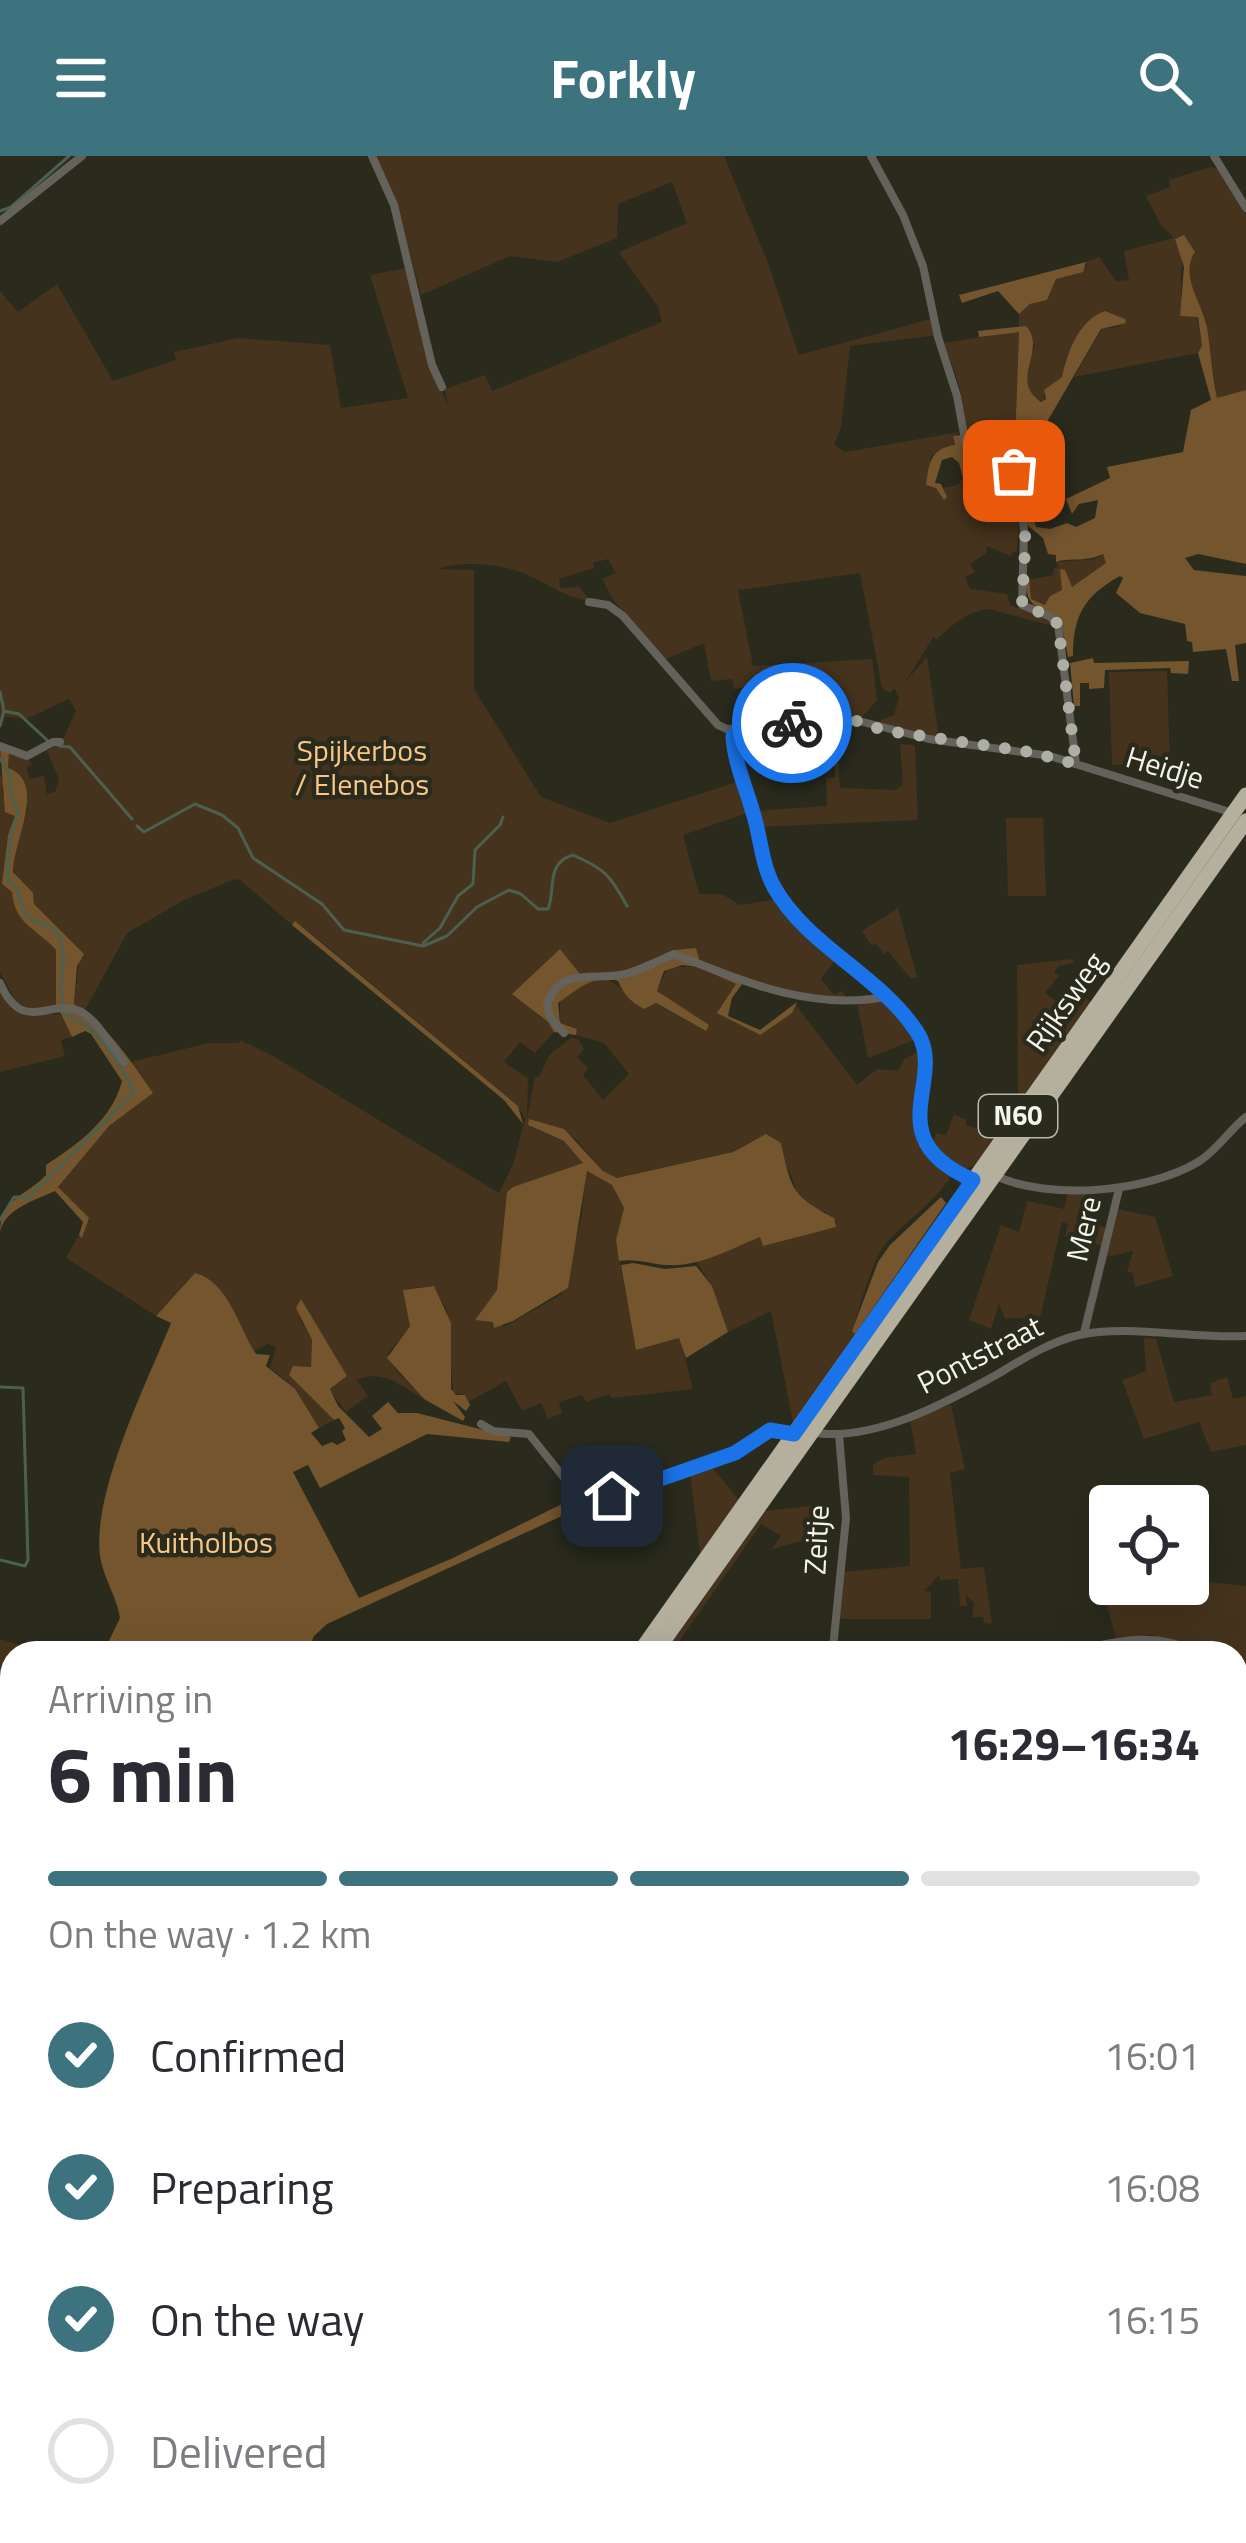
<!DOCTYPE html>
<meta charset="utf-8">
<style>
body{margin:0;font-family:"Titillium Web",sans-serif;background:#f7f7f7;color:#2b2b33;height:100vh;display:flex;flex-direction:column;font-size:45px;white-space:nowrap}
*{box-sizing:border-box;margin:0}
p{font-size:39px;color:#7c7c81}
.icon{flex:none;width:66px;height:66px;fill:none;stroke:currentColor;stroke-width:2;stroke-linecap:round;stroke-linejoin:round}
.map{position:relative;flex:1;overflow:hidden}
.side{position:absolute;left:0px;top:1485px;width:1248px;height:903px;display:flex;flex-direction:column;background:#fff;border-radius:36px 36px 0 0;box-shadow:0 12px 48px #0002}
.side>*{flex:none}
.buttons{position:absolute;left:1089px;top:1329px;display:grid;gap:24px}
.buttons a{display:grid;place-items:center;width:120px;height:120px;border-radius:12px;background:#fff;box-shadow:0 12px 48px #0002;font-size:60px}
.pin{position:absolute;display:grid;place-items:center;width:102px;height:102px;color:#fff;margin:-51px;border-radius:24px;box-shadow:0 6px 18px #0006}
.courier{position:absolute;display:grid;place-items:center;width:120px;height:120px;margin:-60px;border:9px solid #1a73e8;border-radius:50%;background:#fff;color:#222;box-shadow:0 3px 15px #0007}
.headline em{font-style:normal;font-weight:700}
.headline div{display:flex;flex-direction:column-reverse}
.headline{display:flex;align-items:center;justify-content:space-between;height:204px;padding:0 48px}
h1{font-size:78px;font-weight:700;line-height:90px}
.bar{display:grid;grid-template-columns:repeat(4,1fr);gap:18px 12px;align-content:center;height:144px;padding:0 48px}
.bar i{height:15px;border-radius:9px;background:#e1e1e2}
.bar .current{background:#3d737f}
.bar p{grid-column:span 4}
ol{padding:0 48px;list-style:none}
li{display:flex;align-items:center;gap:36px;height:132px}
li p{margin-inline-start:auto}
li .icon{padding:12px;border-radius:50%;background:#3d737f;color:#fff;stroke-width:4}
li:last-child{color:#7c7c81}
li i{width:66px;height:66px;border:6px solid #e1e1e2;border-radius:50%}
header{display:flex;justify-content:space-between;align-items:center;height:156px;padding:0 48px;background:#3d737f;color:#fff;font-size:54px;font-weight:700}
.map>svg:first-child{display:block}
</style>
<header><svg class="icon" aria-label="menu" viewBox="0 0 24 24"><path d="M4 6h16M4 12h16M4 18h16"/></svg>Forkly<svg class="icon" aria-label="search" viewBox="0 0 24 24"><circle cx="10" cy="10" r="6"/><path d="M15 15l6 6"/></svg></header>
<div class="map">
<svg width="1246" height="2387" viewBox="0 0 1246 2387">
<rect width="100%" height="100%" fill="#2a2b1d"/>
<g fill="#45331d">
<path d="M375,0H724L768,107L799,199L934,162L937,179L850,190L841,272L834,289L845,296L960,276L953,281L955,289L931,300L926,329L936,331L946,341L943,332L958,329L968,315C984,315 977,324 986,331L1020,341L1017,395L1011,398L1012,401L987,390L986,397L970,408L975,416L965,421L970,433L1007,438L1010,449L1052,464L1057,471L989,453C967,455 951,470 936,484L934,480L906,525L927,501L939,582L871,568L894,559L899,541L894,532L891,537L882,532L860,417L738,434L753,510L872,503L877,544L862,561L759,566L755,530L734,533L732,523L711,525L704,487L664,504L614,445L602,423L616,417L608,403L593,407L594,412L559,423L560,432L579,431L591,445C566,442 552,430 530,420C506,408 462,404 438,413L474,414V533L541,641L610,667L740,625L750,656L683,679L699,738H722L740,749L779,743L838,800L821,823L834,839L842,835L848,844C791,835 733,826 683,796L622,816L579,818L561,794L537,859L549,867L554,876L535,897L520,886L504,906L528,922L527,963L535,921H539L550,898L571,882L578,883L584,893L577,901L588,912L583,919L603,944L629,918L604,887L576,879L577,873L560,867V844C572,840 575,832 585,827C615,811 622,841 644,853L655,847L705,875L657,834L668,811H698L737,828L718,857L759,879L796,849L857,929L877,913L898,915L904,903L921,894C918,938 908,988 950,1017L949,1024C931,1048 907,1065 887,1086C873,1101 860,1151 852,1175L855,1178L793,1266L771,1155L728,1176L712,1130L696,1105L760,1081L763,1090L827,1057C788,1047 801,1029 784,1008C776,999 761,992 751,985L733,996L617,1022L603,1015L575,982L528,970L564,985L584,1007L513,1031L507,1036L497,1134L483,1155L504,1171L562,1138L582,1058L586,1015L612,1029L624,1052L616,1084L636,1194L680,1182L693,1233L612,1242L609,1238L586,1246L582,1239L559,1246L562,1257L548,1263L541,1247L522,1255L506,1225L468,1246L465,1239L453,1237L447,1154L433,1130L406,1133L410,1170L388,1198L396,1214L424,1243C399,1229 383,1213 357,1224L368,1240L346,1256L330,1234L347,1220L298,1160L312,1184L311,1212L289,1219L334,1264L319,1272L284,1223L270,1212L276,1191L268,1188L254,1195L233,1155L195,1117L156,1160L66,1102L79,1079L82,1081L89,1062L58,1031L109,970L152,937L131,906L209,887H239L240,884L273,900L499,1037L513,1008L525,963L518,950L318,783L296,766L292,769L240,724L235,723L186,743L127,777L85,854L74,848L79,803L34,748L12,712L21,668L28,652L8,612L9,596L28,603L32,609L27,611L29,623L44,620L47,638L55,636L59,623L47,595L62,585L76,555L69,543L26,563L2,560L0,565V135L18,156L57,128L113,225L176,204L174,196L238,182L330,189L341,252L408,242L370,119L406,112L432,214L448,249L445,233L485,219L492,235L662,166L658,151L619,96L687,67L672,26L618,48L617,82L557,106L510,100L421,139L397,48Z"/>
<path d="M1210,11L1219,13L1246,58V234L1217,242L1206,163L1192,136L1188,107L1194,99L1186,86C1178,106 1183,137 1180,160H1197L1202,191L1198,197L1074,221L1102,173L1123,170L1085,168L1066,201L1062,221L1044,234V245L1036,244C1021,228 1025,208 1035,190L1019,171V158L1030,148L1049,140L1056,123L1087,110L1086,106L1099,101L1116,125L1129,124L1124,95L1174,82L1161,69L1146,40L1170,31L1169,24Z"/>
<path d="M1019,175L1014,312C967,301 969,284 962,243C959,224 950,205 944,187Z"/>
<path d="M1103,398L1107,407L1070,432L1064,426L1062,434L1045,449L1031,443L1029,424L1053,419L1054,412L1059,411L1056,406L1095,403Z"/>
<path d="M1167,515L1170,608L1112,609L1109,516Z"/>
<path d="M836,567L840,632L895,634L903,629L900,588L915,589L918,664L759,671L755,655L827,650L826,622L835,621L834,596L792,597L796,581L793,569Z"/>
<path d="M0,618L4,624L2,637L16,660L8,679L2,728L12,736C14,770 39,773 56,794V854L28,852L16,846L0,816Z"/>
<path d="M1006,662H1043L1046,740H1008Z"/>
<path d="M898,752L917,821L911,823L888,795L884,798L876,788L871,789L862,775Z"/>
<path d="M1073,803V807L1058,810L1054,816L1059,820L1045,837L1074,858L1085,842L1091,846L976,1009L960,1015L943,1004L933,988L936,977L946,979L954,959L966,963V969L991,977L1018,940L1017,809Z"/>
<path d="M0,835C18,855 34,860 60,858L72,881L61,884L65,900L0,916Z"/>
<path d="M886,843L919,882L868,902L857,847Z"/>
<path d="M1088,1035L1082,1065L1107,1072L1102,1090L1065,1080L1068,1068L1062,1066L1040,1162H1005L999,1148L991,1173L969,1164L1001,1069L1019,1076L1027,1045L1064,1053L1068,1036Z"/>
<path d="M1118,1053L1155,1061L1173,1120L1135,1131L1133,1117L1127,1116L1133,1095L1106,1101Z"/>
<path d="M1144,1182L1156,1183L1174,1246L1212,1239L1210,1227L1227,1221L1233,1243L1246,1240V1289L1211,1296L1199,1266L1144,1283L1122,1224L1146,1215Z"/>
<path d="M951,1249L965,1313L950,1317L961,1413L984,1411L992,1468L984,1467L983,1461H972L974,1447L966,1438L967,1450H960L958,1423L940,1424V1418L924,1435L931,1436V1463H838L843,1416L910,1410L909,1321L873,1319V1309L884,1302L916,1298L910,1263Z"/>
<path d="M710,1309L739,1344L700,1398L690,1316Z"/>
<path d="M811,1350V1382L772,1393L781,1380L761,1368L671,1497H665L764,1355Z"/>
<path d="M1188,1424L1246,1430V1527L1236,1523V1497H1204L1152,1479L1116,1482L1103,1435L1188,1428Z"/>
<path d="M0,1483L45,1497H12V1619L0,1623Z"/>
<path d="M12,1630V1922L0,1918L7,1901L3,1899L0,1904V1635Z"/>
<path d="M0,2059L12,2062V2210L0,2204Z"/>
</g>
<g fill="#74552d">
<path d="M1184,79L1195,96C1179,120 1202,146 1207,171C1211,195 1212,218 1217,242L1246,234V408L1198,398L1185,402L1194,414L1246,420V487L1235,489L1239,525H1232L1226,493L1193,496L1192,486L1187,485L1185,468L1140,457L1116,437L1123,422L1120,420C1084,440 1073,460 1073,500L1068,501L1061,465C1039,445 1027,459 1025,421H1029L1031,443L1045,449L1050,440L1062,434L1060,413L1065,414L1072,431L1106,407L1103,398C1084,407 1069,401 1056,406V399L1048,398L1043,382L1027,369H1019L1018,359H1027V355L1020,353V341L987,331L979,316L969,315L963,322L959,307L952,301L942,304L935,327L941,328L947,341L944,344L936,332L926,329C929,307 930,293 955,289L953,280L969,278C973,293 984,303 998,308V313L1013,318L1021,327L1034,321L1028,337L1036,371L1050,373L1067,367L1076,371L1095,362L1098,344L1079,348L1072,358L1066,343L1110,322L1107,311L1183,296L1191,254L1211,244L1198,197L1202,190L1198,161L1180,160L1184,111L1175,83Z"/>
<path d="M1086,106L1083,116L1056,123L1047,144L1030,148L1019,158L998,135L962,147L959,139Z"/>
<path d="M1105,155L1125,163L1126,167L1101,173L1033,290V310L1014,312L1019,176L979,181L978,175L1026,170C1048,194 1008,224 1041,246L1046,243L1044,234L1062,221C1067,196 1079,164 1105,155Z"/>
<path d="M1093,502L1094,507L1189,505L1188,518L1171,517L1170,512L1105,514L1104,532L1089,533V527H1080V550H1074L1070,507Z"/>
<path d="M0,592L9,596L8,612C48,626 13,685 13,716L33,737L34,748L84,798L77,810L74,848C106,867 132,907 153,937L109,970L58,1031L89,1062L82,1082L79,1079L83,1066L55,1035C33,1045 5,1053 0,1076C0,1043 26,1040 46,1019V1009C78,988 112,964 122,925L91,878L85,875L72,881L59,854H56V794C38,773 14,769 12,736L2,728L8,679L15,660L5,656Z"/>
<path d="M295,765L518,950L523,968L504,944L292,769Z"/>
<path d="M696,792L701,810L743,827L732,842L728,860L760,874L797,846L792,857L760,879L717,857L736,828L698,811L682,809L664,815L657,835L709,869L706,875L656,847L644,853C631,846 624,839 618,825C591,818 577,835 558,847L560,867L577,873L576,879L554,876L548,866L512,838L560,793L580,818L622,816L675,794Z"/>
<path d="M529,963L564,973L603,1015L617,1022L733,996L766,978L781,987C791,1033 792,1040 834,1062L836,1071L763,1090L760,1081C730,1093 700,1111 667,1109C650,1108 636,1102 619,1105L616,1084L624,1052L612,1029L587,1015L568,1132L513,1165L494,1172L493,1166L475,1164L497,1134L507,1036L513,1031L583,1007L564,985L528,969Z"/>
<path d="M941,1041L946,1047L855,1178L852,1175L878,1106L890,1089Z"/>
<path d="M633,1107L665,1113L696,1110L712,1130L728,1176L686,1202L679,1182L636,1194L621,1109Z"/>
<path d="M195,1117C228,1125 239,1172 256,1198L270,1199L266,1210L295,1233L319,1272L311,1277L322,1290L332,1286L337,1289L346,1284L342,1275L345,1272L339,1262L334,1264L289,1219L293,1210L311,1211L312,1184L296,1152L301,1143L347,1220L330,1233L338,1250L369,1281L382,1273L372,1260L388,1246L398,1257H417L511,1281L509,1286L427,1278L320,1332L308,1309L293,1316L359,1442L453,1402L570,1344H586L579,1352L327,1468L314,1480L307,1497H103L120,1462C117,1441 103,1421 100,1400C92,1335 147,1227 171,1167L156,1160Z"/>
<path d="M434,1130L451,1167V1233L456,1239H465L470,1249L466,1255L453,1245L465,1261L463,1265L424,1243L387,1202L410,1170L403,1134Z"/>
<path d="M0,1917L12,1922V2062L0,2059Z"/>
</g>
<g fill="none" stroke-linecap="round" stroke-linejoin="round">
<g stroke="#4b604e" stroke-width="3">
<path d="M0,55L11,51L69,0"/>
<path d="M0,536L4,555L0,570"/>
<path d="M4,555L19,558L47,584"/>
<path d="M59,590L70,591L132,663"/>
<path d="M0,602L10,620L11,639L18,656L10,684L7,723L16,732L26,760C34,765 45,768 53,773C74,790 55,824 63,847"/>
<path d="M137,670L144,676L195,648L222,659L238,672L253,702L322,748L344,774L423,790L447,780L477,751L509,734L521,738L538,753H548C556,734 545,707 573,699C605,713 610,719 627,750"/>
<path d="M423,787L440,772L458,740L473,728L475,694L500,669L503,661"/>
<path d="M0,1064L14,1041H29L134,936C122,909 95,866 65,859"/>
<path d="M0,1231L23,1232L28,1404L25,1410L0,1404"/>
<path d="M1246,2228V2236"/>
<path d="M1236,2283L1246,2272"/>
</g>
<g stroke="#64625b" stroke-width="8">
<path d="M372,0L394,49L432,209L442,231"/>
<path d="M871,0L903,59L923,110L938,181L957,240L966,289L975,301L1010,312L1020,323L1024,377L1022,449L1049,460L1058,468L1076,608"/>
<path d="M1214,0L1246,52"/>
<path d="M0,65L82,0"/>
<path d="M589,446L608,449L623,460L718,569L727,573L859,565L929,583L1050,600L1233,657"/>
<path d="M735,575L733,587L773,729L793,757L887,840L917,875L924,891V904L918,966L941,1007L972,1024"/>
<path d="M0,590L27,600L53,586H60"/>
<path d="M0,827C22,877 46,845 77,854C94,859 113,892 124,906"/>
<path d="M564,877L550,861L547,848C560,811 593,824 620,819C638,816 657,805 674,798C743,825 809,855 885,841"/>
<path d="M996,1020C1050,1045 1148,1036 1198,1006C1217,995 1229,974 1246,961"/>
<path d="M1084,1177L1119,1033"/>
<path d="M481,1268L493,1275L529,1278L565,1323L591,1344L735,1297L770,1274L793,1278"/>
<path d="M814,1277C875,1285 944,1248 996,1219C1023,1203 1049,1186 1079,1179C1126,1168 1195,1183 1246,1180"/>
<path d="M839,1279L846,1362L833,1492L842,1497"/>
<path d="M811,1497L833,1492"/>
<path d="M1065,1497C1111,1487 1153,1473 1197,1497"/>
<path d="M1236,1534L1246,1539"/>
<path d="M1236,1920L1246,1918"/>
<path d="M1236,2291L1246,2278"/>
<path d="M0,2335L12,2337"/>
<path d="M908,2376L914,2387"/>
<path d="M515,2387L531,2376"/>
<path d="M1188,2387L1193,2376"/>
</g>
<g stroke="#b5af9e" stroke-width="15">
<path d="M639,1497L1246,639"/>
<path d="M655,1497L1246,665"/>
<path d="M65,2387L74,2376"/>
<path d="M82,2387L91,2376"/>
</g>
</g>
<g fill="none" stroke-linecap="round" stroke-linejoin="round">
<path stroke="#adaea4" stroke-width="12" stroke-dasharray="0 21.6" d="M792,567L859,565L882,574L1030,596L1076,608L1058,468L1049,460L1022,449C1023,416 1032,341 1014,315"/>
<path stroke="#1a73e8" stroke-width="15" d="M612,1340L735,1297L770,1274L794,1278L973,1024C876,982 948,923 917,876C880,819 807,790 774,731C762,709 761,684 754,660C747,634 734,606 733,580L744,571L792,567"/>
</g>
<g text-anchor="middle" stroke-width="9" stroke-linejoin="round" paint-order="stroke">
<rect fill="#2a2b1d" stroke="#b7b8ae" stroke-width="3" x="979" y="939" width="78" height="42" rx="9"/>
<g font-size="27" font-weight="bold" fill="#f4f5ec">
<text x="1018" y="969">N60</text>
</g>
<g font-size="30" fill="#fac787" stroke="#2a2b1d">
<text x="362" y="605">Spijkerbos<tspan x="362" dy="34">/ Elenebos</tspan></text>
<text x="206" y="1397">Kuitholbos</text>
</g>
<g font-size="30" fill="#f4f5ec" stroke="#2a2b1d">
<text transform="translate(1165 612) rotate(17)" y="10">Heidje</text>
<text transform="translate(1066 846) rotate(-55)" y="10">Rijksweg</text>
<text transform="translate(1084 1073) rotate(-77)" y="10">Mere</text>
<text transform="translate(980 1199) rotate(-27)" y="10">Pontstraat</text>
<text transform="translate(817 1384) rotate(-87)" y="10">Zeitje</text>
</g>
</g>
</svg>
<div class="buttons">
<a><svg class="icon" aria-label="locate" viewBox="0 0 24 24"><circle cx="12" cy="12" r="6"/><path d="M12 2v4M12 18v4M2 12h4M18 12h4"/></svg></a>
</div>
<div class="pin" style="left:1014px;top:315px;background:#ea580c"><svg class="icon" aria-label="bag" viewBox="0 0 24 24"><path d="M5 8h14l-1 12H6zM9 8a3 3 0 0 1 6 0"/></svg></div>
<div class="pin" style="left:612px;top:1340px;background:#1f2937"><svg class="icon" aria-label="home" viewBox="0 0 24 24"><path d="M3 11l9-7 9 7M6 9v11h12V9"/></svg></div>
<div class="courier" style="left:792px;top:567px"><svg class="icon" aria-label="bike" viewBox="0 0 24 24"><circle cx="6" cy="16" r="4"/><circle cx="18" cy="16" r="4"/><path d="M6 16l4-8h5l3 8M10 8l3 8H6M13 5h3"/></svg></div>
<section class="side">
<div class="headline"><div><h1>6 min</h1><p>Arriving in</p></div><em>16:29–16:34</em></div>
<div class="bar"><i class="current"></i><i class="current"></i><i class="current"></i><i></i><p>On the way · 1.2 km</p></div>
<ol>
<li><svg class="icon" aria-label="check" viewBox="0 0 24 24"><path d="M5 12l5 5 9-10"/></svg>Confirmed<p>16:01</p></li>
<li><svg class="icon" aria-label="check" viewBox="0 0 24 24"><path d="M5 12l5 5 9-10"/></svg>Preparing<p>16:08</p></li>
<li><svg class="icon" aria-label="check" viewBox="0 0 24 24"><path d="M5 12l5 5 9-10"/></svg>On the way<p>16:15</p></li>
<li><i></i>Delivered</li>
</ol>
</section>
</div>
